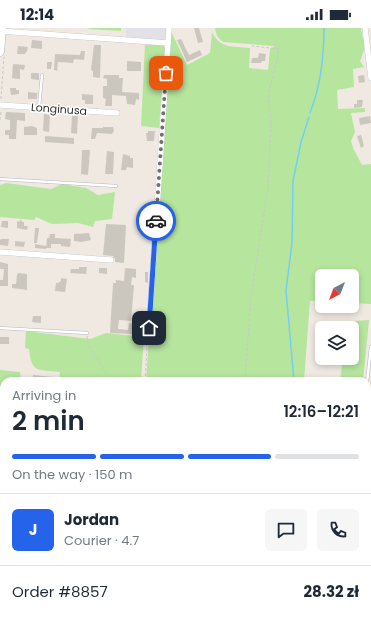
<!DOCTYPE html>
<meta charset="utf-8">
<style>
body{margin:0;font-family:Poppins,sans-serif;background:#f6f6f7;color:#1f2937;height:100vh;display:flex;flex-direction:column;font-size:15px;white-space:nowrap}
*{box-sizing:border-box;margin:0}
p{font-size:13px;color:#747a83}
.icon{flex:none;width:22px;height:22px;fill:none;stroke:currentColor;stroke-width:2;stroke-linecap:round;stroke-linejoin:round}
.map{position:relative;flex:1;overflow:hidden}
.side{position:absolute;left:0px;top:349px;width:371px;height:248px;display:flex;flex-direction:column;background:#fff;border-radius:12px 12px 0 0;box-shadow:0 2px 6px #0003}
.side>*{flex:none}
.needle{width:26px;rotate:222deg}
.tools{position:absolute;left:315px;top:241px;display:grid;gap:8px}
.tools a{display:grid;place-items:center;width:44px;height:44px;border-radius:6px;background:#fff;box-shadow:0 2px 6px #0003;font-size:20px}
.pin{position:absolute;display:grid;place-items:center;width:34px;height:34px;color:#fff;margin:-17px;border-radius:8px;box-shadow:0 2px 6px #0006}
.courier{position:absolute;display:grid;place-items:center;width:40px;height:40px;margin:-20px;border:3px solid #2563eb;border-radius:50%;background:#fff;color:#222;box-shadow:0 1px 5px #0007}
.head em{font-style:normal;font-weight:600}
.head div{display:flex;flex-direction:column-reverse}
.head{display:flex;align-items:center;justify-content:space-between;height:68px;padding:0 12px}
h1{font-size:26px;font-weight:600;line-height:30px}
.bar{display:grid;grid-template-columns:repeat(4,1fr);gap:6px 4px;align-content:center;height:48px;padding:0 12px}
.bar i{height:5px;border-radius:3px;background:#e0e1e3}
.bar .selected{background:#2563eb}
.bar p{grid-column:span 4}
.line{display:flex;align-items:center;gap:10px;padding:0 12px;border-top:1px solid #e0e1e3}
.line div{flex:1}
.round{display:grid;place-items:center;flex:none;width:42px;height:42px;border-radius:6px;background:#f6f6f7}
.status{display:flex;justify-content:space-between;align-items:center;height:28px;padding:0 20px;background:#fff;direction:ltr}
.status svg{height:11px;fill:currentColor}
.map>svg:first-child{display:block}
</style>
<div class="status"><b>12:14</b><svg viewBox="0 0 49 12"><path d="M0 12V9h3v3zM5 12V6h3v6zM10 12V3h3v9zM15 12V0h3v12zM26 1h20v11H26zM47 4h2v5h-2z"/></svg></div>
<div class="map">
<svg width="371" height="597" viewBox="0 0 371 597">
<rect width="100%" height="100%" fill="#efe9e1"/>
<path fill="#e3e1e8" d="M126,0H168L167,10L164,12L126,10Z"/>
<g fill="#b6e59e">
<path d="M91,0H121V3L87,1Z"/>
<path d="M215,0H361C363,17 368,14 360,33L364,39L353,41L354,59L337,62L338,81L365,80V84L351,85L355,104L351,113L354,122L362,137L371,136V276L352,275V248H322V273H310L304,353H146L170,1L187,37L210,25L212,4C220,21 233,18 250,20L249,40L268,42L270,21L274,18L223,14C218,10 216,7 215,0Z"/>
<path d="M145,17H160L164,18L165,21L159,100L141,98Z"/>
<path d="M6,155L51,161L62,156L86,160L98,167L115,164L112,191L95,193L93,199L78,195L52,196L36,189L34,192L0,189V157Z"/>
<path d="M369,292L363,353H340L343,330H352V300H350L353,293Z"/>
<path d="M26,303L90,311L106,305L144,309L141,353H59L60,344C37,341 32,346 29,321L25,320Z"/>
<path d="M0,342L20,344L21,353H4V375H0Z"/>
<path d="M371,357V459L369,450L368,388Z"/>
<rect x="0" y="412" width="4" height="33"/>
<path d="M0,488H4V593H137V597H0Z"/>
<path d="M145,593H339L340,597H145Z"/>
</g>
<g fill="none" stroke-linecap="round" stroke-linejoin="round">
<g stroke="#75cff0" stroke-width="1.5">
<path d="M310,85C321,57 324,30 324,0"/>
<path d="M294,353L286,263L292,215L293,153L301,114L309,89"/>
<path d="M341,593L342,597"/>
</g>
</g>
<g fill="#cbc7bf">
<path d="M194,0H199L203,14L198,15Z"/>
<path d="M181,11L189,27L200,22L202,27L187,34L177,12Z"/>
<path d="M32,12L42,13V21L31,20Z"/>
<path d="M94,17H101L100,50L93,49V43H92L91,41Z"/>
<path d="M18,18L28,19L27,23L25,26H17Z"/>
<path d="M81,23H85L84,32L74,31L73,35L58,34L57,43L54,42L55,26L80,27Z"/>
<path d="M259,25L266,26L265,33H262L261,35H251L252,30H258Z"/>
<path d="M127,33L141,34V43H127Z"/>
<path d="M47,34H52L51,41H47Z"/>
<path d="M13,36L25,37L24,42L20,41V51H18L12,50Z"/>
<path d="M31,45H39V52L31,51Z"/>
<path d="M104,47H119V50H123L122,64L139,65V72L136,71L135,77L127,76L126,68L112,67V78H105L106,71L103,70V58H107V51L103,50Z"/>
<path d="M364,47L365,54L359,55L358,48Z"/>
<path d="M10,60H16V62H19V66L11,67Z"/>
<path d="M28,64L37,65V71H28Z"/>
<path d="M82,66L93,67V76H85V72H82Z"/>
<path d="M357,72H363L362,79L354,80V76H357Z"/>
<path d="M6,84L25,85V93L17,92L16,111H9V107H5V102H10V92L5,91Z"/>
<path d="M44,86L50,87L49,104L43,103Z"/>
<path d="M72,88H78L77,106L71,105Z"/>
<path d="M370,88L371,95L360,97L359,90Z"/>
<path d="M32,98L37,100V107H24V99Z"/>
<path d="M103,99H113L114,103L112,106L97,105L95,111H91L92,100H103Z"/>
<path d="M148,103H155L154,113H147L146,105H148Z"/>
<path d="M361,107L364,118L361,120L357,108Z"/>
<path d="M45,108L74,110V116L45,114Z"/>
<path d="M82,122H90L88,147L81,146Z"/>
<path d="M107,123L114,124L113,146H105Z"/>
<path d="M123,126L130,128V130H133V140L127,139L126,142H121Z"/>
<path d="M141,182H148V191H140Z"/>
<path d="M21,191L22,194H24V198H28L27,202L17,200V193L19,194Z"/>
<path d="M2,193H8V200L1,199Z"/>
<path d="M106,196L126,197L124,235L115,234V231L113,228L103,227Z"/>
<path d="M35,200H39L37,215H34Z"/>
<path d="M89,205L91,212L81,214L74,213V206Z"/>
<path d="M50,206H55V210L71,211L70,219L61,218V216H51V220H46L47,210H49Z"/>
<path d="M1,211H9L8,218L0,217V212Z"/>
<path d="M15,213L25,214L24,219L15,218Z"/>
<path d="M35,216L46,218V221L35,220Z"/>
<path d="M0,234L8,236V258H0V252H3L4,241H0Z"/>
<path d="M79,239H87L86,246L70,245L71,241H79Z"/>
<path d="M99,240H107V246L99,245Z"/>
<path d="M125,240L136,241V250L132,249L131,257H134L131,293L119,292L118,301L128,302L129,295L133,296V306L110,305L113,255H116V252L124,253Z"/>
<path d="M145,244H148V255L145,254Z"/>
<path d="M18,245L27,246V262L12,260V256H16L17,247Z"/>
<path d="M61,250L67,251L65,264L55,263L56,255H58L61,253Z"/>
<path d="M33,288H41V295L32,294Z"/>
<rect x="0" y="309" width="9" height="7"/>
<path d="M33,347L54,349V353H32Z"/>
<rect x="0" y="382" width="4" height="7"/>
<path d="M0,400H4V408L0,407Z"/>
</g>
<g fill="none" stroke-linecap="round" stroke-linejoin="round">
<g stroke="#b4b7c1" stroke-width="3.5">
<g id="lane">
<path d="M39,79L42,47"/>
<path d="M0,151L116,158"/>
<path d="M0,300L87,305"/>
<path d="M367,354L371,319"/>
<path d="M0,392H4"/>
<path d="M367,469L371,484"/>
</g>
</g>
<g stroke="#b4b7c1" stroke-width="6">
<g id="street">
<path d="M365,0L371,50"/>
<path d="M0,3L168,15"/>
<path d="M0,77L117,85"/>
<path d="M0,224L111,232"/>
<path d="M148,315L169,0"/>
<path d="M0,447H4"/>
</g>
</g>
<g stroke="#b4b7c1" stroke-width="9">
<path id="secondary" d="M0,24L2,0"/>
</g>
<g stroke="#c9c9c9" stroke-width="1" stroke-dasharray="3 2" stroke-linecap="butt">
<path d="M1,71L4,29"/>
<path d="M0,92L1,83"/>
<path d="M87,308L88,317L98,331L110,353"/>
<path d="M145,353L147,320"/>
<path d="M245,353L251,268L268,160L271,93L268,68L274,45L279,21L252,18"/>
<path d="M0,373H4"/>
<path d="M141,593L142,597"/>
<path d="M279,597L280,593"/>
</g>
<use href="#lane" stroke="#fff" stroke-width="2.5"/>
<use href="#street" stroke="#fff" stroke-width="5.5"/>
<use href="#secondary" stroke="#fff" stroke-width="8"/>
</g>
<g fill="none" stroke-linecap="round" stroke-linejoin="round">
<path stroke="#726f6d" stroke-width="4" stroke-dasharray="0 7.2" d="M156,193L166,45"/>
<path stroke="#2563eb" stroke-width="5" d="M149,300L156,193"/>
</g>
<g text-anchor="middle" stroke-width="3" stroke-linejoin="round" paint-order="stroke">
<g font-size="11" fill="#2e2e2e" stroke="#fff">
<text transform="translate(59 81) rotate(4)" y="4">Longinusa</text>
</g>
</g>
</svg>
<div class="tools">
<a><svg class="needle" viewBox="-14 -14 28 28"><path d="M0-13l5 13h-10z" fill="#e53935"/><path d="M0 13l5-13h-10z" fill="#747a83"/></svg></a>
<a><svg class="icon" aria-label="layers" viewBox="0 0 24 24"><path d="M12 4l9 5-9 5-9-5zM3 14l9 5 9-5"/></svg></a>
</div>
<div class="pin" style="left:166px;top:45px;background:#ea580c"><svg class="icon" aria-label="bag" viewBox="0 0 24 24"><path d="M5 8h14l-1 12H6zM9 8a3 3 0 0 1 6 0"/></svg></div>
<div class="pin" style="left:149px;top:300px;background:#1f2937"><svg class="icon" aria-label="home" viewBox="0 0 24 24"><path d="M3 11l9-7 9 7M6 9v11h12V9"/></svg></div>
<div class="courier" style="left:156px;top:193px"><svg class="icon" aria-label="car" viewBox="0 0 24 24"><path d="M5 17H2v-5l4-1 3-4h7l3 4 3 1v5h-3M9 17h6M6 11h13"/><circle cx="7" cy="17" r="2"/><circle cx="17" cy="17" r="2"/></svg></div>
<section class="side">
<div class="head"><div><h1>2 min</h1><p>Arriving in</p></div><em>12:16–12:21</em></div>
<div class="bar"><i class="selected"></i><i class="selected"></i><i class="selected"></i><i></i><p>On the way · 150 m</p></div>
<div class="line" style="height:72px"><b class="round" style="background:#2563eb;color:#fff">J</b><div><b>Jordan</b><p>Courier · 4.7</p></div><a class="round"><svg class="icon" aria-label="chat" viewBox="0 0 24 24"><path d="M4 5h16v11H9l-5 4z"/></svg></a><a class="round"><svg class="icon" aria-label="phone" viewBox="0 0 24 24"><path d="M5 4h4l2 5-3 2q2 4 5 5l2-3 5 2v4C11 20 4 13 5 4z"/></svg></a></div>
<div class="line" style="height:52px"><div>Order #8857</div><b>28.32 zł</b></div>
</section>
</div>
